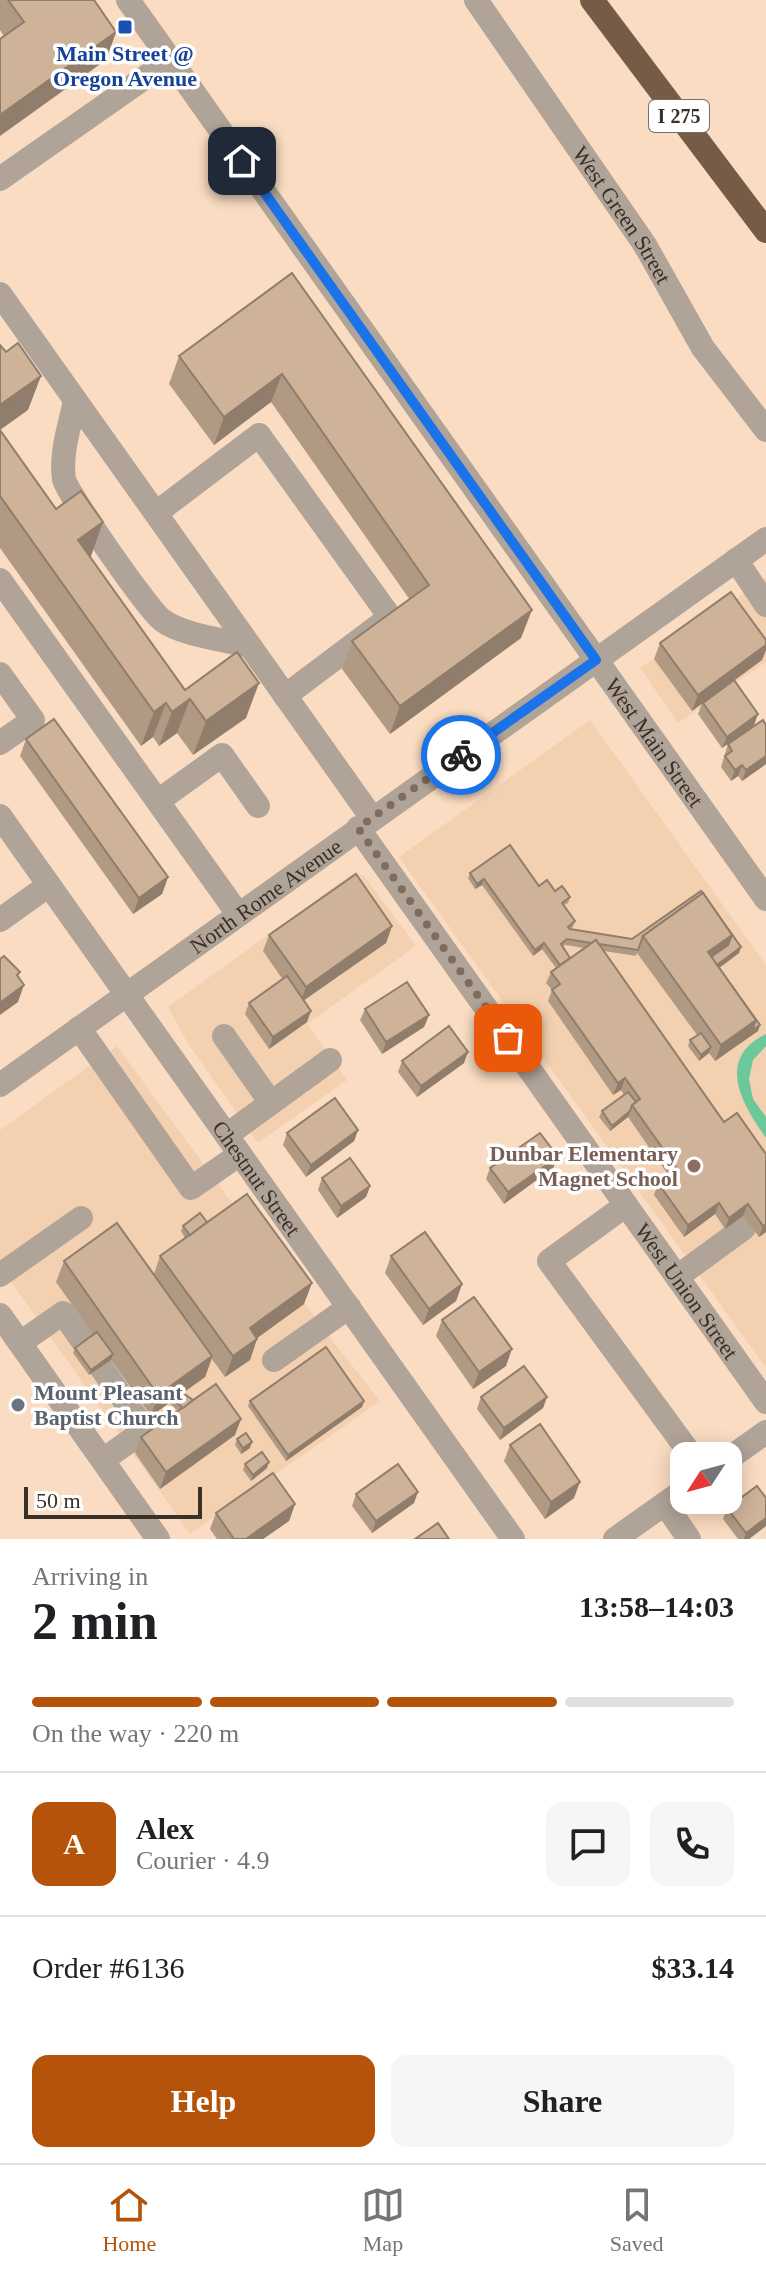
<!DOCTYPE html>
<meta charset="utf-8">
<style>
body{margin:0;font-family:Georgia,serif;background:#f6f6f6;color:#202124;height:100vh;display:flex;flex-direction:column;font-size:30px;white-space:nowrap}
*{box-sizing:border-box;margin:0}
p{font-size:26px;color:#757577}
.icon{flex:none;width:44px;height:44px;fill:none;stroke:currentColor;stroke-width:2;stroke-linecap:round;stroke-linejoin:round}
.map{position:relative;height:1539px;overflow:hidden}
.panel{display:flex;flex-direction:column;background:#fff;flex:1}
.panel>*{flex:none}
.needle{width:52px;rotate:234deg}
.controls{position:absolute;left:670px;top:1442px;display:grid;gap:16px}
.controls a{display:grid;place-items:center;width:72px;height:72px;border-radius:16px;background:#fff;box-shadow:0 4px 20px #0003;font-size:40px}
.scale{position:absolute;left:24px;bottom:20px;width:178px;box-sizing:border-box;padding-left:8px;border:4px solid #3b3026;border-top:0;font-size:22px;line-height:28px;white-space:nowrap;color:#3b3026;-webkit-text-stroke:6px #fff;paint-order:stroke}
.pin{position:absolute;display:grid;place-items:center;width:68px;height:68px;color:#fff;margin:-34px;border-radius:16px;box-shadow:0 4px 12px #0006}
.courier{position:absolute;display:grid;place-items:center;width:80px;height:80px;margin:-40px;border:6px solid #1a73e8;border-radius:50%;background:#fff;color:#222;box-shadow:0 2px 10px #0007}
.summary em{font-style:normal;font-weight:700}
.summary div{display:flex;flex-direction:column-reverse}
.summary{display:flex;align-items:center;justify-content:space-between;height:136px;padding:0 32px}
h1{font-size:52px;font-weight:700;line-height:60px}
.bar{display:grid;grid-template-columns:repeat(4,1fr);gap:12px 8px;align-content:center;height:96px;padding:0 32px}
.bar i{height:10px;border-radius:6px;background:#e0e0e0}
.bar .on{background:#b45309}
.bar p{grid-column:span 4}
.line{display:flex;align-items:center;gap:20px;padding:0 32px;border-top:2px solid #e0e0e0}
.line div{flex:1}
.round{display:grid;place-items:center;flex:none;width:84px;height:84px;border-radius:16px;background:#f6f6f6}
.action{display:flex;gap:16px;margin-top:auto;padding:16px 32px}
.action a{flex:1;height:92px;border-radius:16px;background:#b45309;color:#fff;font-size:32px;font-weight:700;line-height:92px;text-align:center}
.action a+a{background:#f6f6f6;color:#202124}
.dock{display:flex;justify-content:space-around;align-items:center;height:112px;border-top:2px solid #e0e0e0;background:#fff;font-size:22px;color:#757577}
.dock a{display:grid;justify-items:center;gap:4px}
.dock .on{color:#b45309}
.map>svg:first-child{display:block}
</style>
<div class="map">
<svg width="766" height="1539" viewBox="0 0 766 1539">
<rect width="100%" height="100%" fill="#f9dcc1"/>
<g fill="#f3d1b0">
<path d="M766,577V665L764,663L678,723L640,668Z"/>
<path d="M590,720L766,965V1368L399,857Z"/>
<path d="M355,872L365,877L416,946L307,1024L347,1080L258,1143L187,1042L168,1007Z"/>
<path d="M117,1046L332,1340L380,1401L190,1534L0,1266V1130Z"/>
</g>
<path fill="#6cc79b" d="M766,1034V1046L753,1060L749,1079L753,1099L766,1117V1138C742,1104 715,1059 766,1034Z"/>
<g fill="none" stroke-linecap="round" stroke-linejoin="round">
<g stroke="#b0a398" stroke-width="24">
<path id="s1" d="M128,0L766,899"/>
<path id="s2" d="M476,0L645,245L703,348L766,430"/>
<path d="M0,179L170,60"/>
<path d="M0,294L372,818"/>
<path d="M75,401C70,425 60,454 64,479C66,492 149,611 162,620C181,635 226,640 250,646"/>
<path d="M156,513L259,435L390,617L285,696"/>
<path d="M736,560L766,605"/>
<path d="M0,580L238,914"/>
<path d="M0,674L33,720L0,743"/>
<path d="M158,801L222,755L258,806"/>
<path id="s3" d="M0,816L513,1539"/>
<path id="s4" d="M358,828L766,1402"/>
<path d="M0,920L49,885"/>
<path d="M79,1028L191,1188L240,1154"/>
<path d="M224,1036L271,1103"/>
<path id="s5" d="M0,1085L766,539"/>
<path d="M227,1135L330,1060"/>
<path d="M626,1205L549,1261L692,1456"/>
<path d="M0,1275L81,1218"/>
<path d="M677,1277L744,1228"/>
<path d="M0,1315L158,1539"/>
<path d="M20,1343L63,1313L145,1430L103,1460"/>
<path d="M274,1360L349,1307"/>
<path d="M728,1459L766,1432"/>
<path d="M665,1504L689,1539"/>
<path d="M615,1539L684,1490"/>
</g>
<path stroke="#765b46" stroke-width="24" d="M592,0L766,231"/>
</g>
<g fill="#b19a84" fill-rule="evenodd">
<path d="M0,0H94L116,32L106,60L4,36L0,30Z"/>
<path d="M292,273L521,638L390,734L342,669L352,641L410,600L271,402L214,445L169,384L179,356Z"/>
<path d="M0,430L56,509L103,522L90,557L185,690L246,718L193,755L177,733L159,746L153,737L141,746L0,548Z"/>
<path d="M766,640V650L762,660L735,680L758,714L754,725L722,748L698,714L702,703L692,711L654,659L660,643Z"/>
<path d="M766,725V764L742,781L738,776L731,781L721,767L728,744Z"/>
<path d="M26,739L168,877L162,894L133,914L20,756Z"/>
<path d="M470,873L539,886L570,897L568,903L564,905L575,921L573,927L570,929L632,939L701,891L739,953L719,968L760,1025L758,1031L715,1061L709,1053L699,1061L688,1046L690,1040L697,1035L637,953L636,956L604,951L724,1122L766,1232L759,1237L743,1216L725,1229L715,1214L684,1237L654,1195L658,1183L669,1176L628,1117L610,1131L599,1117L602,1111L624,1095L621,1090L613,1095L548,1001L552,990L546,983L551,972L556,968L542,949L533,956L482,885L475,889L468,878ZM565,945L584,948L570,958L562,947Z"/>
<path d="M392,926L386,943L304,1000L307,1022L269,1049L245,1014L249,1003L283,980L263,951L269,935Z"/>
<path d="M365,1009L429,1015L424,1027L382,1054L360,1020Z"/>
<path d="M402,1061L464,1063L417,1097L398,1072Z"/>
<path d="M358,1130L354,1141L306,1177L283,1145L287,1133Z"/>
<path d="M558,1157L553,1168L504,1204L486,1179L490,1168Z"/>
<path d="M322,1178L370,1186L366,1197L337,1218L318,1190Z"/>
<path d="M207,1222L304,1304L257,1338L250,1360L225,1377L212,1359L205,1377L183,1393L235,1435L160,1489L135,1453L141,1437L178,1411L169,1403L151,1416L111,1360L89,1375L73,1353L75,1348L93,1335L56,1282L64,1261L154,1274L160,1256L185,1238L181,1231L183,1226Z"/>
<path d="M391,1256L462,1284L456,1301L423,1325L385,1273Z"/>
<path d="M442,1320L506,1366L473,1389L436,1336Z"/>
<path d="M481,1397H547L543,1408L500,1440L477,1409Z"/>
<path d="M250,1401H364L362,1407L286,1461L248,1406Z"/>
<path d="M237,1439L250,1448L241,1454L235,1445Z"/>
<path d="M510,1445L574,1498L545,1519L504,1461Z"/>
<path d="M245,1464L267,1468L251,1481L243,1470Z"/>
<path d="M356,1494L414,1503L372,1533L352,1506Z"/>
<path d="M295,1504L289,1521L263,1539H217L210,1529L216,1513Z"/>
<path d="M727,1508L766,1526L749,1539H738L723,1519Z"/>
</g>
<g fill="#907d6b">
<path d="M116,32L106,60L0,136V115Z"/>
<path d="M282,374L271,402L214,445L224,417Z"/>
<path d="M41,376L28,410L0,430V405Z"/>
<path d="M103,522L91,556L65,574L78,540Z"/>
<path d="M532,610L521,638L390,734L400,706Z"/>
<path d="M766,645V650L762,660L692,711L698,695Z"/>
<path d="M259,683L246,718L193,755L206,721Z"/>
<path d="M190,699L177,733L159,746L172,712Z"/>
<path d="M166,703L153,737L141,746L154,712Z"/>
<path d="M758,714L754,725L722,748L727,737Z"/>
<path d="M766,756V764L742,781L746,770Z"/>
<path d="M742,765L738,776L731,781L735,770Z"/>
<path d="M168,877L162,894L133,914L139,898Z"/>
<path d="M484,879L482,885L475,889L477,884Z"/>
<path d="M392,926L386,943L300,1003L306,987Z"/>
<path d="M732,935L726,951L706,966L708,952Z"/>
<path d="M544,943L542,949L533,956L535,950Z"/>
<path d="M741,947L739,953L715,971L717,965Z"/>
<path d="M24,985L18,1002L0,1015V1003Z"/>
<path d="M311,1011L307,1022L269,1049L273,1037Z"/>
<path d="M429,1015L424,1027L382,1054L386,1042Z"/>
<path d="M756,1020L760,1025L758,1031L715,1061L721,1045Z"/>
<path d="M711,1047L709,1053L699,1061L701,1055Z"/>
<path d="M468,1052L464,1063L417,1097L421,1086Z"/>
<path d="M625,1078L621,1090L613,1095L618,1083Z"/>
<path d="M630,1111L628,1117L610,1131L612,1126Z"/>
<path d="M358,1130L354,1141L306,1177L311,1165Z"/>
<path d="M558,1157L553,1168L504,1204L508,1192Z"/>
<path d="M370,1186L366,1197L337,1218L341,1206Z"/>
<path d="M719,1203L715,1214L684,1237L688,1225Z"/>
<path d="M748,1204L743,1216L725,1229L729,1218Z"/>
<path d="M766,1224V1232L759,1237L763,1226Z"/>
<path d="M312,1283L304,1304L242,1349L250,1328Z"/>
<path d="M462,1284L456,1301L423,1325L429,1309Z"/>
<path d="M257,1339L250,1360L225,1377L233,1356Z"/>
<path d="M512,1349L506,1366L473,1389L479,1372Z"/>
<path d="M113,1354L111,1360L89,1375L91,1370Z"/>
<path d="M212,1356L205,1377L173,1400L171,1397L169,1403L151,1416L158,1395Z"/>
<path d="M547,1397L543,1408L500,1440L504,1428Z"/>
<path d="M364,1401L362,1407L286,1461L288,1455Z"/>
<path d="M241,1419L235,1435L160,1489L166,1472Z"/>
<path d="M252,1442L250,1448L241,1454L243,1448Z"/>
<path d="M269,1462L267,1468L251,1481L253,1475Z"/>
<path d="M580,1482L574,1498L545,1519L551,1502Z"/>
<path d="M418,1492L414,1503L372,1533L376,1521Z"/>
<path d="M295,1504L289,1521L263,1539H246Z"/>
<path d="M766,1518V1526L749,1539H744L746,1533Z"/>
</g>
<g fill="#ceb399" stroke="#907d6b" stroke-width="2">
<path d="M8,0H94L116,32L0,115V39L24,22Z"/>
<path d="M292,273L532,610L400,706L352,641L429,585L282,374L224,417L179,356Z"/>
<path d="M18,343L41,376L0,405V345L6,352Z"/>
<path d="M0,430L56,509L81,491L103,522L78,540L185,690L237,652L259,683L206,721L190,699L172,712L166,703L154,712L0,496Z"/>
<path d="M731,592L766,640V645L698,695L660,643Z"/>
<path d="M734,680L758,714L727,737L703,703Z"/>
<path d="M54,719L168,877L139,898L26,739Z"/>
<path d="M763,720L766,725V756L746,770L742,765L735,770L725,756L732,751L728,744Z"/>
<path d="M510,845L539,886L547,880L555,891L562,886L570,897L562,903L575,921L568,927L570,929L632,939L701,891L741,947L717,965L760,1025L752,1030L756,1020L711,957L728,945L732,935L703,893L643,936L638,950L599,944L596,940L591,943L567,939L561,944L570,958L560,965L544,943L535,950L484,879L477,884L470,873Z"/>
<path d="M356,874L392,926L306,987L269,935Z"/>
<path d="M703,893L732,935L708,952L756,1020L721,1045L643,936Z"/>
<path d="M596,940L724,1122L737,1113L766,1154V1224L763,1226L748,1204L729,1218L719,1203L688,1225L658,1183L678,1170L632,1105L640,1099L625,1078L618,1083L552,990L560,984L551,972Z"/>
<path d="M4,956L20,972L17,975L24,985L0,1003V959Z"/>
<path d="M287,976L311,1011L273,1037L249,1003Z"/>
<path d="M407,982L429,1015L386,1042L365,1009Z"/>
<path d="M449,1026L468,1052L421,1086L402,1061Z"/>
<path d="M701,1033L711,1047L701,1055L690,1040Z"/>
<path d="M628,1092L636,1102L632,1105L630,1111L612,1126L602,1111Z"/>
<path d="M335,1098L358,1130L311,1165L287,1133Z"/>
<path d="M540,1133L558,1157L508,1192L490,1168Z"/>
<path d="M350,1158L370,1186L341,1206L322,1178Z"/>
<path d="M247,1194L312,1283L250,1328L257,1339L233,1356L160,1256Z"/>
<path d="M200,1213L207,1222L190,1235L183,1226Z"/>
<path d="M117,1223L212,1356L158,1395L64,1261Z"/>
<path d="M425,1232L462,1284L429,1309L391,1256Z"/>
<path d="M474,1297L512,1349L479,1372L442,1320Z"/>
<path d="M97,1332L113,1354L91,1370L75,1348Z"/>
<path d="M326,1347L364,1401L288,1455L250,1401Z"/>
<path d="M524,1366L547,1397L504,1428L481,1397Z"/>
<path d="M216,1384L241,1419L166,1472L141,1437Z"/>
<path d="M180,1391L193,1400L183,1408L171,1397Z"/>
<path d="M540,1424L580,1482L551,1502L510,1445Z"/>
<path d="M246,1433L252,1442L243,1448L237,1439Z"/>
<path d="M262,1452L269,1462L253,1475L245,1464Z"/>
<path d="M398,1464L418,1492L376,1521L356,1494Z"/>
<path d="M273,1473L295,1504L246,1539H234L216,1513Z"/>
<path d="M757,1486L766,1498V1518L746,1533L727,1508Z"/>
<path d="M438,1523L449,1539H415Z"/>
</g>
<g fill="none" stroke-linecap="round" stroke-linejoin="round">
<path stroke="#7e6c5c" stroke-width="8" stroke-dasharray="0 14.4" d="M461,755L358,828L508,1038"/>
<path stroke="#1a73e8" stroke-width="10" d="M242,161L596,660L461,755"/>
</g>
<rect fill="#1a4fb4" stroke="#fff" stroke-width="3" x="117" y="19" width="16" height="16" rx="4"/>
<circle fill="#8d6e63" stroke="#fff" stroke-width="3" cx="694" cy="1166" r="8"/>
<circle fill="#6b7280" stroke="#fff" stroke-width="3" cx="18" cy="1405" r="8"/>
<g text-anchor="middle" stroke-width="7" stroke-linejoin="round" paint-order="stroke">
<rect fill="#fff" stroke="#766e67" stroke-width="2" x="649" y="100" width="60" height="32" rx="6"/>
<g font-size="20" font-weight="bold" fill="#3b3026">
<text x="679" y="123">I 275</text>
</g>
<g font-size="22" font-weight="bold" fill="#164399" stroke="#fff">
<text x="125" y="61">Main Street @<tspan x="125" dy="25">Oregon Avenue</tspan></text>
</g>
<g font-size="22" fill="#3b3026" stroke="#fff">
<text dy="8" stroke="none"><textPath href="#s2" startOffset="260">West Green Street</textPath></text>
<text dy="8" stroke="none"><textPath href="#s1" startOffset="910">West Main Street</textPath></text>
<text dy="8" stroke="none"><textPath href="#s5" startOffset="326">North Rome Avenue</textPath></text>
<text dy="8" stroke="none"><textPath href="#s3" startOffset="444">Chestnut Street</textPath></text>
<text dy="8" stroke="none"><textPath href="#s4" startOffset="568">West Union Street</textPath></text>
</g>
<g font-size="22" font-weight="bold" fill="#785e54" stroke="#fff" text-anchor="end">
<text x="678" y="1161">Dunbar Elementary<tspan x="678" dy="25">Magnet School</tspan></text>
</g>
<g font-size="22" font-weight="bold" fill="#5b616d" stroke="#fff" text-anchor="start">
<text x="34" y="1400">Mount Pleasant<tspan x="34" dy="25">Baptist Church</tspan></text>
</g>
</g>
</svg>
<div class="controls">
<a><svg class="needle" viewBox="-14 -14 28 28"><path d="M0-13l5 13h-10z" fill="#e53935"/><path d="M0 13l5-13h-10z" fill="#757577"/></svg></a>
</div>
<div class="scale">50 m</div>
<div class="pin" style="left:508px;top:1038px;background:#ea580c"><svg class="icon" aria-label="bag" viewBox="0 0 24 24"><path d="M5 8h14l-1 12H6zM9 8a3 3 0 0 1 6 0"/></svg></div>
<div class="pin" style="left:242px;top:161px;background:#1f2937"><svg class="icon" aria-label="home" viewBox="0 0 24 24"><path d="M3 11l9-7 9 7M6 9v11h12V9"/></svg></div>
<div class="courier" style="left:461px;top:755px"><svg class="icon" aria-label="bike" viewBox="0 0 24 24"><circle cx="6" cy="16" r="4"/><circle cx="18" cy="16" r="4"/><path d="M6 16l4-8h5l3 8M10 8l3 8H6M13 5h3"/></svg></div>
</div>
<section class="panel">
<div class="summary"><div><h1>2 min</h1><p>Arriving in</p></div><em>13:58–14:03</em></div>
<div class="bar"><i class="on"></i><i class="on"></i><i class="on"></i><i></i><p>On the way · 220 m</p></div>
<div class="line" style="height:144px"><b class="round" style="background:#b45309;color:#fff">A</b><div><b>Alex</b><p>Courier · 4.9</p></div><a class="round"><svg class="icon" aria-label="chat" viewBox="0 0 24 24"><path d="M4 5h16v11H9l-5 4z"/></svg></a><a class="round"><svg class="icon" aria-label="phone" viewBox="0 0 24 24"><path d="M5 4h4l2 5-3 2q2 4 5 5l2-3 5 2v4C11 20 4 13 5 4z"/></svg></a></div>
<div class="line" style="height:104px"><div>Order #6136</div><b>$33.14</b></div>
<div class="action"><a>Help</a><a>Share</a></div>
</section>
<nav class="dock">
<a class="on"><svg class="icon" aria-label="home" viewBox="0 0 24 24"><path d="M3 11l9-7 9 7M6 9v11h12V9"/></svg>Home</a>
<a><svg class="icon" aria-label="map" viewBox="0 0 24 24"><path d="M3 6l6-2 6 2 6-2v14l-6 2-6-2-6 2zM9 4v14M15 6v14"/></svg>Map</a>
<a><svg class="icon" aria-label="saved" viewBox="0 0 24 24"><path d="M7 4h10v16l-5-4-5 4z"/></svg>Saved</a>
</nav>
